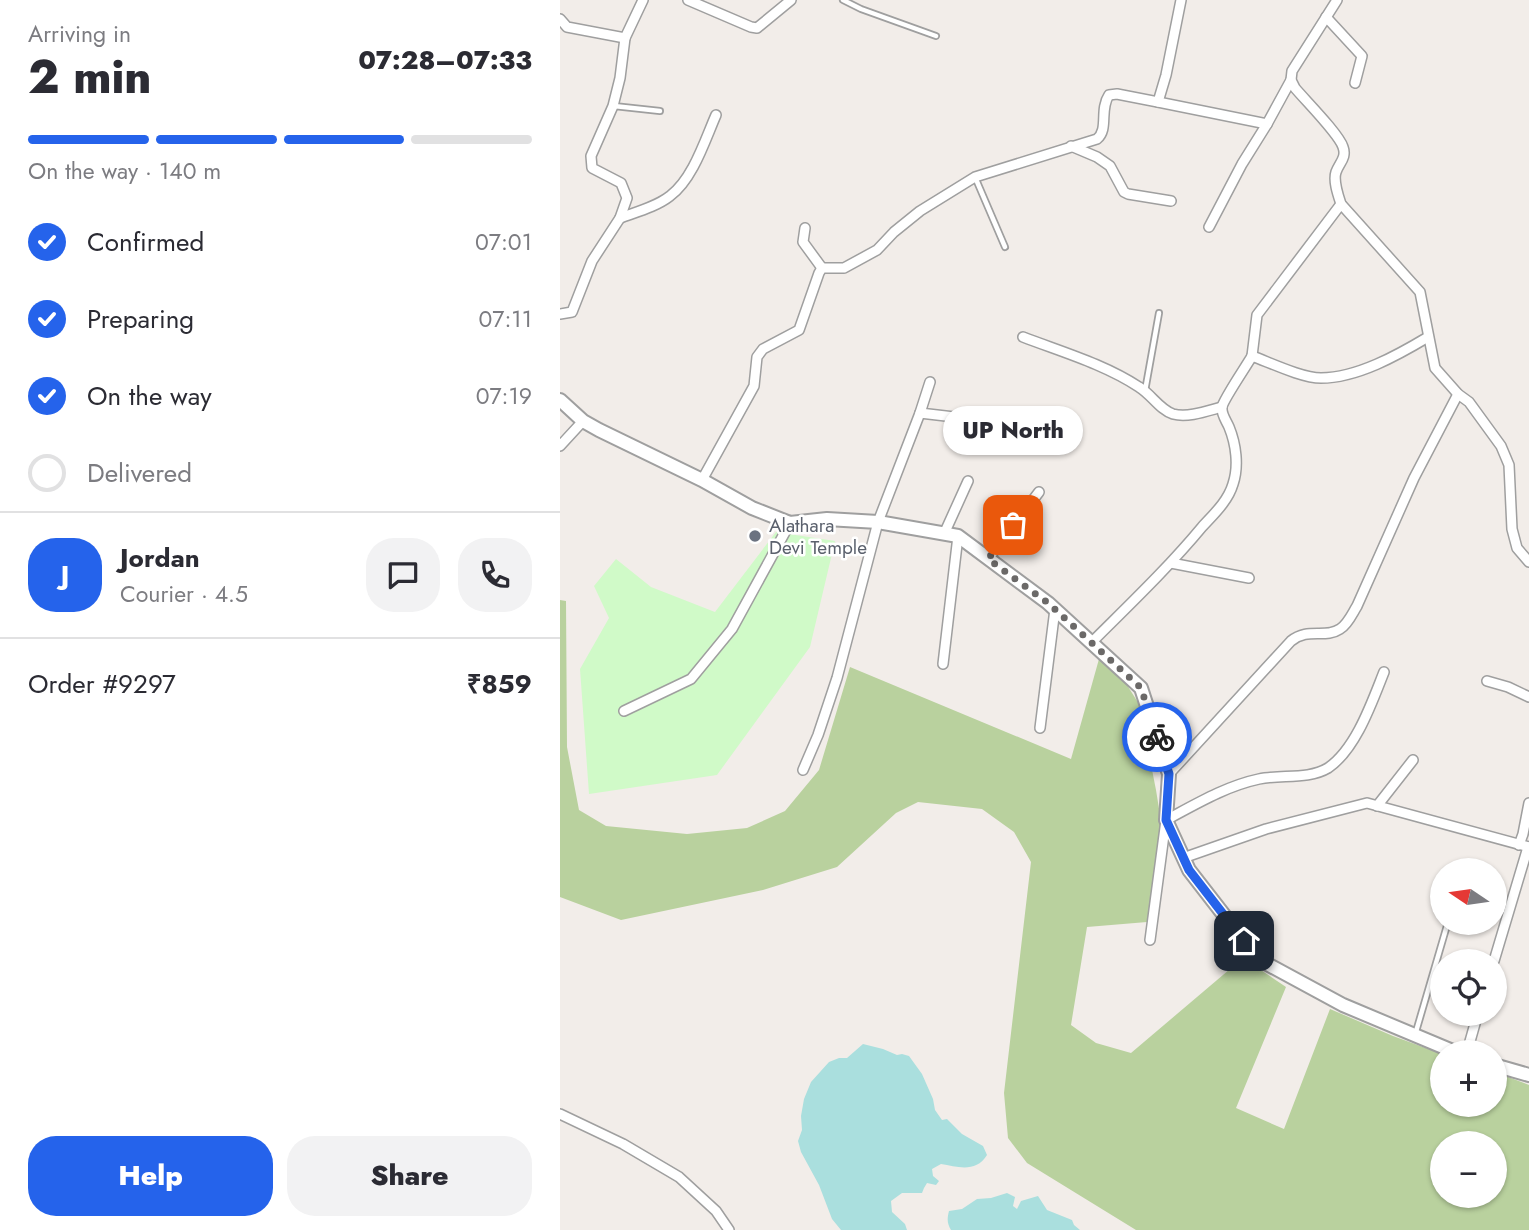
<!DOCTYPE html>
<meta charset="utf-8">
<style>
body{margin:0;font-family:Jost,sans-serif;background:#f2f2f3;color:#2b2b33;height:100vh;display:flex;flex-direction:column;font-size:26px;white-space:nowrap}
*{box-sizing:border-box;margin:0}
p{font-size:23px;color:#7c7c81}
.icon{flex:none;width:38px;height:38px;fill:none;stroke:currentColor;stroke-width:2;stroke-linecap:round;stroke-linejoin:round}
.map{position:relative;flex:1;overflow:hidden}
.sheet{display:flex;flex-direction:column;background:#fff;width:560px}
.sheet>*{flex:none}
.needle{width:46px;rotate:283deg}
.buttons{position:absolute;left:870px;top:858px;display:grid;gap:14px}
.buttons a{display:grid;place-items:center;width:77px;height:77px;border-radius:50%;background:#fff;box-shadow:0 2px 5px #0004;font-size:35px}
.pin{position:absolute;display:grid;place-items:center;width:60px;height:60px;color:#fff;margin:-30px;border-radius:14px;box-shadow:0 4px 10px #0006}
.courier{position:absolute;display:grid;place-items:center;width:70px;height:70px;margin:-35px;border:5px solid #2563eb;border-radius:50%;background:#fff;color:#222;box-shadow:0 2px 9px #0007}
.bubble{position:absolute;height:49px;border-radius:24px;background:#fff;box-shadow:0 2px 5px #0004;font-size:23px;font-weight:800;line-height:49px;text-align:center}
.summary em{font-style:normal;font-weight:800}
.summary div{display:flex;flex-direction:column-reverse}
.summary{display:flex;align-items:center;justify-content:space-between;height:119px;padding:0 28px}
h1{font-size:46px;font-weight:800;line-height:52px}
.bar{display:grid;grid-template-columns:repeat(4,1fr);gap:10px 7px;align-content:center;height:84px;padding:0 28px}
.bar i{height:9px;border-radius:5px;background:#e1e1e2}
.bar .current{background:#2563eb}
.bar p{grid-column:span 4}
.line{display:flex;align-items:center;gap:18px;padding:0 28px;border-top:2px solid #e1e1e2}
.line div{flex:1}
.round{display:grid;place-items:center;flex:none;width:74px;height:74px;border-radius:28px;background:#f2f2f3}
ol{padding:0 28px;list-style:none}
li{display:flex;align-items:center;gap:21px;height:77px}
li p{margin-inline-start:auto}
li .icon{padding:7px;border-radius:50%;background:#2563eb;color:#fff;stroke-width:4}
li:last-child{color:#7c7c81}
li i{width:38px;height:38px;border:4px solid #e1e1e2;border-radius:50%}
.primary-button{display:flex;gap:14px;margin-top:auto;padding:14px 28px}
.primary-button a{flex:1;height:80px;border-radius:28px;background:#2563eb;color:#fff;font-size:28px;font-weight:800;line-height:80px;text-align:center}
.primary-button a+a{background:#f2f2f3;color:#2b2b33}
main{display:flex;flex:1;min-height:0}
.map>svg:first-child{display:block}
</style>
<main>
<section class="sheet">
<div class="summary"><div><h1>2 min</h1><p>Arriving in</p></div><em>07:28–07:33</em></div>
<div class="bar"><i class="current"></i><i class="current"></i><i class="current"></i><i></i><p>On the way · 140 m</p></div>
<ol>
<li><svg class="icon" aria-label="check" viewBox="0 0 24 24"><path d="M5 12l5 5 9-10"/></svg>Confirmed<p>07:01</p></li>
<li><svg class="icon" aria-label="check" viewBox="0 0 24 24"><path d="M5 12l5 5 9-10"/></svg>Preparing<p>07:11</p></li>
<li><svg class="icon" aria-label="check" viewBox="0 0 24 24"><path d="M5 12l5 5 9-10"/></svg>On the way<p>07:19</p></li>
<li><i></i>Delivered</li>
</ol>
<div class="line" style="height:126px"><b class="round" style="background:#2563eb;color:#fff">J</b><div><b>Jordan</b><p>Courier · 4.5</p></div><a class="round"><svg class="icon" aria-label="chat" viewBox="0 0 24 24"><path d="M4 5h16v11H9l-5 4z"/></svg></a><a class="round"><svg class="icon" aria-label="phone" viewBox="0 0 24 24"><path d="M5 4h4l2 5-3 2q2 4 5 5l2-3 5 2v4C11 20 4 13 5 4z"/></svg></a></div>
<div class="line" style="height:91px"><div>Order #9297</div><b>₹859</b></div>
<div class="primary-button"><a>Help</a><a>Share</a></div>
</section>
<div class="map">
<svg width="969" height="1230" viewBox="0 0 969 1230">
<rect width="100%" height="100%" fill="#f2ede9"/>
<path fill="#b9d19e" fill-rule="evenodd" d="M0,600L6,601L7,747L19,810L46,826L127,834L187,828L225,811L259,770L290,667L511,759L539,659L560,674L579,704L596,790L602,827L587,922L527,927L511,1025L536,1043L571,1053L683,958L726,987L676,1108L724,1129L770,1009L833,1036L882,1054V1104H934L935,1072L969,1085V1230H576L467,1163L448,1138L444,1093L471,862L454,832L422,809L358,802L336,813L277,867L203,890L61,920L0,897ZM882,1143H934V1195H882Z"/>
<path fill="#d0fac8" d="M216,532L275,541L250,647L157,775L29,794L20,669L49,618L34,586L56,559L91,587L155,612Z"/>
<g fill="#aadfde">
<path d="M303,1044L323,1049L337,1055L342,1054L349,1056L362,1074L373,1099L375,1110L382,1120L387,1119L402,1134L423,1146L427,1155C416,1173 398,1167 381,1164L372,1169L373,1176L379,1181L376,1185L367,1183L364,1188L362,1193H342L331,1201L332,1212L345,1224L347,1230H281L272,1219L259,1185L241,1152L238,1141L242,1130L241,1116L244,1099L251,1082L269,1062L279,1058H287Z"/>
<path d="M447,1193L455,1197L453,1206L457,1209L461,1201L478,1196L487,1210L512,1220L514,1225L520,1230H391C387,1223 387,1219 389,1211L402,1209L417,1199L431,1198Z"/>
</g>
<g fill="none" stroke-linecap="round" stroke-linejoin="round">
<g stroke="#9f9f9f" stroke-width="8">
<g id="service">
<path d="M283,0L301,9L376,36"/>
<path d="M54,106L100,111"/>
<path d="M415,177L445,247"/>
<path d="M585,391L599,313"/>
<path d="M855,1035L888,922"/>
</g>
</g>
<g stroke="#9f9f9f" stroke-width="12">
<g id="minor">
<path d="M128,0L191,27L197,28L231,0"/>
<path d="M777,0L732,71L731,80L735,88C745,100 779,134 783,147C787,158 779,163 776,172C773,181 778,195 781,204L860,292L875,368L898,394L909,402L941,446L949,465L952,529L957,548L969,562"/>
<path d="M766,17L802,56L795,83"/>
<path d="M0,19L7,27L65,38L60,78L53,106L31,156L32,168L61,183L67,198L60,218L32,261L12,312L0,314"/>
<path d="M65,38L83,0"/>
<path d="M598,102L707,124"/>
<path d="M511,146L537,157L550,166L564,192L568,194L611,201"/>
<path d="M60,218C76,212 96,207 110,196C133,179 145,140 156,115"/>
<path d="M649,227L682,164L707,124L731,80"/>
<path d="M245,228L243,242L262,268"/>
<path d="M463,337C502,352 544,364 579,387C591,394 600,410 613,414C628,418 647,411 662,407"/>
<path d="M692,356L697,315L781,204"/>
<path d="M360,413L454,424"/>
<path d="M0,446L23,421"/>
<path d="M142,480L194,386L197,357L203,349L239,330L259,273L262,268H284L317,250L334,232L360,211L415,177L537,139C549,129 539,110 549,95L557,94L598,102L606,75L621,0"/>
<path d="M384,534L408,481"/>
<path d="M428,559L479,492"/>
<path d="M611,563L689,578"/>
<path d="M531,643C569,605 608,568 642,527C654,514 668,501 673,484C679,466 676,444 669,427C666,420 661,414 662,407C663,400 687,365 692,356C711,363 742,378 761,378C797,378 838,355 868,337"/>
<path d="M383,664L398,536"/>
<path d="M927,681L948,687L969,697"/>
<path d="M64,711L131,679L172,629L230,523"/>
<path d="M480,728L495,609"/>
<path d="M243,770L258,735L277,678L318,522L360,413L370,382"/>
<path d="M609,774L731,641C748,627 765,639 780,629C788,624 792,614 797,606L854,478L898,394"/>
<path d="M817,806L853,760"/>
<path d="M959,845L963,834L969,803"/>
<path d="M623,858L706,829L807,803L969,847"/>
<path d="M590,940L606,820C636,804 666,786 699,779C721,774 748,780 768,768C796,749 812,702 824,672"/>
<path d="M934,961L968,847"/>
<path d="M907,1052L918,1013"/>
<path d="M0,1114L63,1144L119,1177L156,1211L169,1230"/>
</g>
</g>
<g stroke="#9f9f9f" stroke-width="16">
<g id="tertiary">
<path d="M0,400L23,421L39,430L142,480L192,508L230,523L267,519L318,522L398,536L488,603L581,688L609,774L606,820L629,870L698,959L783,1005L895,1052"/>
<path d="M934,1065L969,1075"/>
</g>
</g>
<use href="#service" stroke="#fff" stroke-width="4.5"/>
<use href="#minor" stroke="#fff" stroke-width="9"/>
<use href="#tertiary" stroke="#fff" stroke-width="12"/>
</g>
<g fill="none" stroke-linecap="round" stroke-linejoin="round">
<path stroke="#6b6968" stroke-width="7" stroke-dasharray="0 12.6" d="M453,525L428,559L488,603L581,688L597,737"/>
<path stroke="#2563eb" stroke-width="9" d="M597,737L609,774L606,820L629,870L684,941"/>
</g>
<circle fill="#6b7280" stroke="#fff" stroke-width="2.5" cx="195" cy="536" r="7"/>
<g text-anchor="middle" stroke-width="5" stroke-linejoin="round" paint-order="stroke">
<g font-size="19" fill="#5b616d" stroke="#fff" text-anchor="start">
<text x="209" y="532">Alathara<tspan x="209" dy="22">Devi Temple</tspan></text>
</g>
</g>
</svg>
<div class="buttons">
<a><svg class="needle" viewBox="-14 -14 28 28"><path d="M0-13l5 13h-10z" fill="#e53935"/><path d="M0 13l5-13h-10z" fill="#7c7c81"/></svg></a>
<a><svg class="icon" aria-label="locate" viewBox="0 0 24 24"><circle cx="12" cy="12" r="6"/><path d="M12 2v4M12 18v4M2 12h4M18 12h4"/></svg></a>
<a>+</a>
<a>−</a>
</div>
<div class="pin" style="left:453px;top:525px;background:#ea580c"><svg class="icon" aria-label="bag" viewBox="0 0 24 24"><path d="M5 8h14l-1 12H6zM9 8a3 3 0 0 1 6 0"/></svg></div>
<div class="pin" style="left:684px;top:941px;background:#1f2937"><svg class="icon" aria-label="home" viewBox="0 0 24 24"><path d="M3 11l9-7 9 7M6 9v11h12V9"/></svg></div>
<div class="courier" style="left:597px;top:737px"><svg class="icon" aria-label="bike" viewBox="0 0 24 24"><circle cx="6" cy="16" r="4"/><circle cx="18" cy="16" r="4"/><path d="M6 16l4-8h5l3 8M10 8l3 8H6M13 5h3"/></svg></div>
<div class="bubble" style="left:383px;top:406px;width:140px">UP North</div>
</div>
</main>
